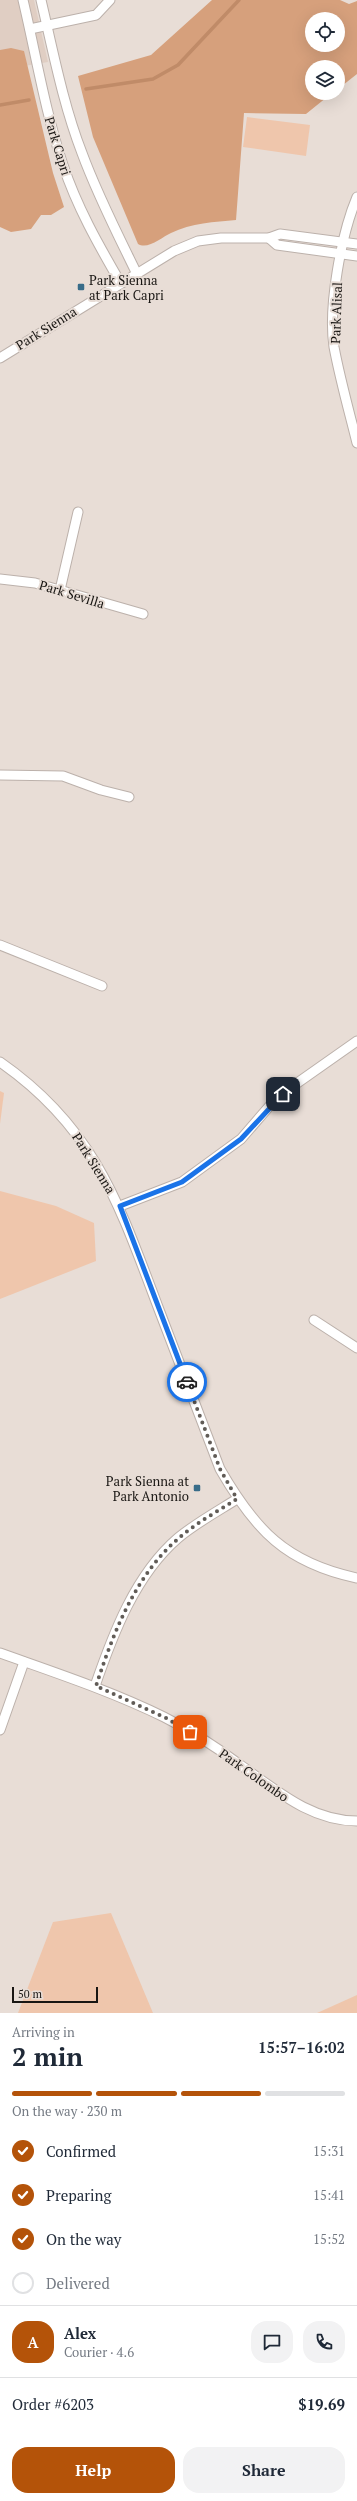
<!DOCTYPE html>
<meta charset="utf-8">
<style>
body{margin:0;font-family:"PT Serif",serif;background:#f2f2f3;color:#1f2937;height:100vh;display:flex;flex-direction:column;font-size:15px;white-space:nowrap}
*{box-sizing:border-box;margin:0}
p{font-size:13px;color:#747a83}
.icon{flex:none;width:22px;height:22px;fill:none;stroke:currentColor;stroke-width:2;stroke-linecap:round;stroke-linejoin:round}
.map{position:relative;height:2013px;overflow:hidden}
.details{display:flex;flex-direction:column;background:#fff;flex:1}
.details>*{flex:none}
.controls{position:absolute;left:305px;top:12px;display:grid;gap:8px}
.controls a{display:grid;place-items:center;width:40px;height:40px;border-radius:50%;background:#fff;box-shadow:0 4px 16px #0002;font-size:20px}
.scale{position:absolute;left:12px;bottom:10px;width:86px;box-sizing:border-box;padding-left:4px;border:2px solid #191613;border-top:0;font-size:11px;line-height:14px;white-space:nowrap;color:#191613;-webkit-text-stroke:3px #e8ddd6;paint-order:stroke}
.pin{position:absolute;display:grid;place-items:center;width:34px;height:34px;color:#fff;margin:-17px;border-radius:8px;box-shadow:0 2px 6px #0006}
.courier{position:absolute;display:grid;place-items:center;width:40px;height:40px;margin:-20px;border:3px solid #1a73e8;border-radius:50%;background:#fff;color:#222;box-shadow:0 1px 5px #0007}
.summary em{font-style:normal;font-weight:600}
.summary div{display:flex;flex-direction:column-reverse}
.summary{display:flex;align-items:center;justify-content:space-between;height:68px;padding:0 12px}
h1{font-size:26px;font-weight:600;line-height:30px}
.bar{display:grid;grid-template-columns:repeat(4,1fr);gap:6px 4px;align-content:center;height:48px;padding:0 12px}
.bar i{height:5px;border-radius:3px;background:#e0e1e3}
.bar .on{background:#b45309}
.bar p{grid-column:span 4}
.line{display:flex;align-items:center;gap:10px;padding:0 12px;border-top:1px solid #e0e1e3}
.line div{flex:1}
.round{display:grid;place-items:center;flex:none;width:42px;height:42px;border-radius:16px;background:#f2f2f3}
ol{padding:0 12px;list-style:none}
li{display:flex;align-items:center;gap:12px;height:44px}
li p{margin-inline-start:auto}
li .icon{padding:4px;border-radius:50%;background:#b45309;color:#fff;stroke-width:4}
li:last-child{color:#747a83}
li i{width:22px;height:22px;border:2px solid #e0e1e3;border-radius:50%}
.cta{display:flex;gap:8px;margin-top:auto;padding:8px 12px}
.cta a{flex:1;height:46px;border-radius:16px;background:#b45309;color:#fff;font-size:16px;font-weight:600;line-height:46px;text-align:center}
.cta a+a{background:#f2f2f3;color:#1f2937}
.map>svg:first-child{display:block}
</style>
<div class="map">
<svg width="357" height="2013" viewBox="0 0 357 2013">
<rect width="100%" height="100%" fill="#e8ddd6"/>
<path fill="#e0cec3" d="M0,0H34L48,62L0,70Z"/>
<g fill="#efc6ac">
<path d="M247,117L310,125L306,156L243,147Z"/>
<path d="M0,1091L4,1093L0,1124Z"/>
<path d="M0,1191L56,1206L94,1223L96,1261L0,1299Z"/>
<path d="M111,1913L153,2013H18L53,1922Z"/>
<path d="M357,1995V2013H317Z"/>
</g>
<g fill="#d6a07c" fill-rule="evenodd">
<path d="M212,0H340L349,4L357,1V74L338,89V67H312V93H332L306,114L244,113L236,220C215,222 191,223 171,233C162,237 148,250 138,244L93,137L78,76L151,55ZM312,19H338V45H312Z"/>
<path d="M11,48L24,51L53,173L64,207L51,215H41L31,229L11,232L0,227V50Z"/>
</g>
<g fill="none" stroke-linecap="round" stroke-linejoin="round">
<g stroke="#c08b68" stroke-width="3.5">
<path d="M86,89L153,79L178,65L239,0"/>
<path d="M0,105L29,100"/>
</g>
<g stroke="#bcb1ab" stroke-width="11">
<g id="minor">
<path d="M23,0C36,55 45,111 63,165C77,207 98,244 120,282"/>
<path d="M41,0C53,51 63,104 82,153C97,194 117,233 136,272"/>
<path d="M30,29L96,15L110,0"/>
<path d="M357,197C341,235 328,307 334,347C340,379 349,411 357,443"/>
<path d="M269,238L277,245L357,256"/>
<path d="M0,358L174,251L198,241L221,238H269L280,234L357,244"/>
<path d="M0,579L35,583L143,614"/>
<path d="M60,590L78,512"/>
<path d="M0,775L63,776L101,790L129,797"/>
<path d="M0,945L102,986"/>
<path d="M0,1062C95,1128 119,1204 158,1307C179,1361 199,1415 220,1469C255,1530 286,1563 357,1578"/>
<path d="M120,1206L182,1182L241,1139L273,1102L293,1086L357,1041"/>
<path d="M314,1320L357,1348"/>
<path d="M0,1653C56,1673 111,1691 164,1717C190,1730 216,1747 239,1764C275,1789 310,1821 357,1821"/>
<path d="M95,1686C113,1634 135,1575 178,1538C196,1523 218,1511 237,1499"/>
<path d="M0,1730L24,1662"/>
</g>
</g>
<use href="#minor" stroke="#fff" stroke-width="9"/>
</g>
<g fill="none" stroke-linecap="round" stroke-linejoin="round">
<path stroke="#615c57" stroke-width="4" stroke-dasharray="0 7.2" d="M187,1382L220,1469L237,1499C218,1511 196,1523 179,1538C135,1575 113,1634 96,1686L166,1718L190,1732"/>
<path stroke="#1a73e8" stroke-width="5" d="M187,1382L120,1206L182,1182L241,1139L283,1094"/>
</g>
<g fill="#386c89" stroke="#e8ddd6" stroke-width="1.5">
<rect x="77" y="283" width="8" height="8" rx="2"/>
<rect x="193" y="1484" width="8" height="8" rx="2"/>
</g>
<g text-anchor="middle" stroke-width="4" stroke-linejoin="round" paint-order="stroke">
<g font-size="13" fill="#191613" stroke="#e8ddd6">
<text transform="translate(58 146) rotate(73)" y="5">Park Capri</text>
<text transform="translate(336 313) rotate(-88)" y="5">Park Alisal</text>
<text transform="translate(46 328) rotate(-32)" y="5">Park Sienna</text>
<text transform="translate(72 594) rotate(17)" y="5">Park Sevilla</text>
<text transform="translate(94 1163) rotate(58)" y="5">Park Sienna</text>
<text transform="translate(254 1775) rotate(35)" y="5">Park Colombo</text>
</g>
<g font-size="13" fill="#191613" stroke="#e8ddd6" text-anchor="start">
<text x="89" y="285">Park Sienna<tspan x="89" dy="15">at Park Capri</tspan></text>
<text x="189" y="1486" text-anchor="end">Park Sienna at<tspan x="189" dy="15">Park Antonio</tspan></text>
</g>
</g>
</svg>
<div class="controls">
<a><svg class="icon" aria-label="locate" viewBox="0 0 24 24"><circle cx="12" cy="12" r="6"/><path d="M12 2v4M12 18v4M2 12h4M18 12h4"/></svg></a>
<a><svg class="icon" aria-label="layers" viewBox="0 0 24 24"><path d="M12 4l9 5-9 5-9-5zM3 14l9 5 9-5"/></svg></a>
</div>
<div class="scale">50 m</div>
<div class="pin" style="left:190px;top:1732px;background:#ea580c"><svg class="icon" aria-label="bag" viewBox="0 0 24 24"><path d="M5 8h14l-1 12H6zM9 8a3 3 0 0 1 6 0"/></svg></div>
<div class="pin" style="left:283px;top:1094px;background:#1f2937"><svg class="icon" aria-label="home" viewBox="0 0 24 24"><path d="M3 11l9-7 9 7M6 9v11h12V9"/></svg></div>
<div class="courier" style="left:187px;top:1382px"><svg class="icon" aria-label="car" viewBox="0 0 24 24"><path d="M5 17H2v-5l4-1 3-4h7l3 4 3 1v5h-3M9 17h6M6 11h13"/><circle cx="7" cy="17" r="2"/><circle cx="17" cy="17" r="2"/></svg></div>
</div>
<section class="details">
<div class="summary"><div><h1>2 min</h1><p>Arriving in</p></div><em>15:57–16:02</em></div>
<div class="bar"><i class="on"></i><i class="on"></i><i class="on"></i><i></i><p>On the way · 230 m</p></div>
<ol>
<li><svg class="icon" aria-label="check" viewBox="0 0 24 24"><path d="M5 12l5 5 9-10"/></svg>Confirmed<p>15:31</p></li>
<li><svg class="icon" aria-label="check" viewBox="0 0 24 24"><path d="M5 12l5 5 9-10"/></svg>Preparing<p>15:41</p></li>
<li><svg class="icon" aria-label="check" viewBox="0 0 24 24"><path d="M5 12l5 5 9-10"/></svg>On the way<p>15:52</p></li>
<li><i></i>Delivered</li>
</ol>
<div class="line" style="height:72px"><b class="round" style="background:#b45309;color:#fff">A</b><div><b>Alex</b><p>Courier · 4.6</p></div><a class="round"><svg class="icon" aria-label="chat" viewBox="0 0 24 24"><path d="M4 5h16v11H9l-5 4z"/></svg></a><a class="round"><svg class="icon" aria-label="phone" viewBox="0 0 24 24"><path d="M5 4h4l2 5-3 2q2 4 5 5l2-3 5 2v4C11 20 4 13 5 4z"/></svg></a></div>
<div class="line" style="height:52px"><div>Order #6203</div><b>$19.69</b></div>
<div class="cta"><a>Help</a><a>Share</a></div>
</section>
